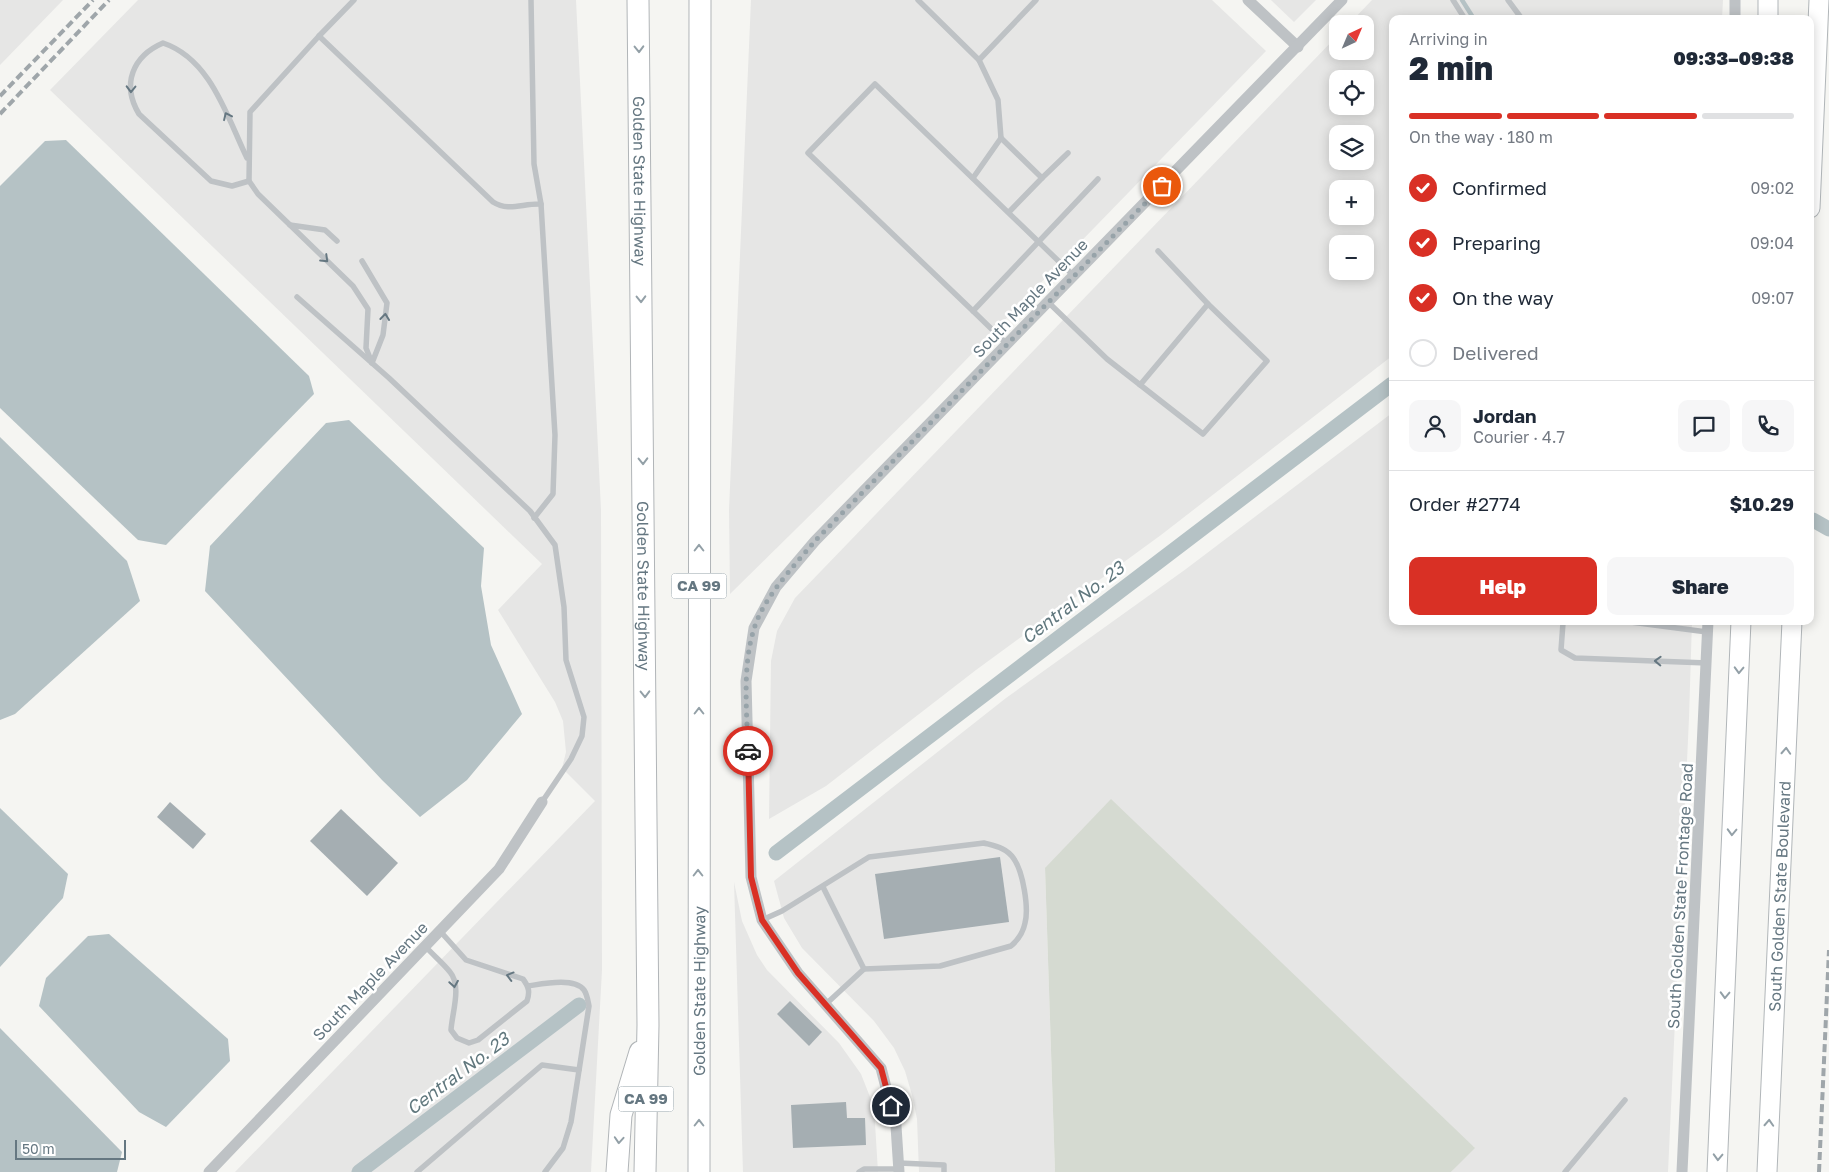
<!DOCTYPE html>
<meta charset="utf-8">
<style>
body{margin:0;font-family:"Golos Text",sans-serif;background:#f6f6f7;color:#1f2937;height:100vh;display:flex;flex-direction:column;font-size:19px;white-space:nowrap}
*{box-sizing:border-box;margin:0}
p{font-size:16px;color:#747a83}
.icon{flex:none;width:28px;height:28px;fill:none;stroke:currentColor;stroke-width:2;stroke-linecap:round;stroke-linejoin:round}
.map{position:relative;flex:1;overflow:hidden}
.details{position:absolute;left:1389px;top:15px;width:425px;height:610px;display:flex;flex-direction:column;background:#fff;border-radius:10px;box-shadow:0 2px 12px #0003}
.details>*{flex:none}
.needle{width:32px;rotate:44deg}
.buttons{position:absolute;left:1329px;top:15px;display:grid;gap:10px}
.buttons a{display:grid;place-items:center;width:45px;height:45px;border-radius:10px;background:#fff;box-shadow:0 2px 12px #0003;font-size:25px}
.scale{position:absolute;left:15px;bottom:12px;width:111px;box-sizing:border-box;padding-left:5px;border:2px solid #657781;border-top:0;font-size:14px;line-height:18px;white-space:nowrap;color:#657781;-webkit-text-stroke:4px #fff;paint-order:stroke}
.pin{position:absolute;display:grid;place-items:center;width:42px;height:42px;color:#fff;margin:-21px;border:2px solid #fff;border-radius:50%;box-shadow:0 1px 5px #0007}
.courier{position:absolute;display:grid;place-items:center;width:50px;height:50px;margin:-25px;border:4px solid #d93025;border-radius:50%;background:#fff;color:#222;box-shadow:0 1px 6px #0007}
.overview em{font-style:normal;font-weight:800}
.overview div{display:flex;flex-direction:column-reverse}
.overview{display:flex;align-items:center;justify-content:space-between;height:85px;padding:0 20px}
h1{font-size:32px;font-weight:800;line-height:38px}
.bar{display:grid;grid-template-columns:repeat(4,1fr);gap:8px 5px;align-content:center;height:60px;padding:0 20px}
.bar i{height:6px;border-radius:4px;background:#e0e1e3}
.bar .on{background:#d93025}
.bar p{grid-column:span 4}
.line{display:flex;align-items:center;gap:12px;padding:0 20px;border-top:1px solid #e0e1e3}
.line div{flex:1}
.round{display:grid;place-items:center;flex:none;width:52px;height:52px;border-radius:10px;background:#f6f6f7}
ol{padding:0 20px;list-style:none}
li{display:flex;align-items:center;gap:15px;height:55px}
li p{margin-inline-start:auto}
li .icon{padding:5px;border-radius:50%;background:#d93025;color:#fff;stroke-width:4}
li:last-child{color:#747a83}
li i{width:28px;height:28px;border:2px solid #e0e1e3;border-radius:50%}
.primary-button{display:flex;gap:10px;margin-top:auto;padding:10px 20px}
.primary-button a{flex:1;height:58px;border-radius:10px;background:#d93025;color:#fff;font-size:20px;font-weight:800;line-height:58px;text-align:center}
.primary-button a+a{background:#f6f6f7;color:#1f2937}
.map>svg:first-child{display:block}
</style>
<div class="map">
<svg width="1829" height="1172" viewBox="0 0 1829 1172">
<rect width="100%" height="100%" fill="#f5f5f2"/>
<g fill="#e6e6e5" fill-rule="evenodd">
<path d="M0,0H63L0,65Z"/>
<path d="M138,0H576L601,510L602,970L591,1172H235L595,801L562,768L566,752L563,721L555,702L498,610L542,564L50,90Z"/>
<path d="M751,0H1212L1266,51L925,402L730,594L729,510Z"/>
<path d="M1271,0H1316L1294,22Z"/>
<path d="M1372,0H1723L1722,19H1392V356L1161,535L976,670L826,786L769,819L771,661L777,631L795,598L1337,36L1338,51H1365V24H1349ZM1338,79H1365V106H1338ZM1338,134H1365V161H1338ZM1338,189H1365V216H1338ZM1338,244H1365V271H1338Z"/>
<path d="M1392,413V621H1692L1689,718L1668,1172H1451L1474,1147L1045,868L1055,1172H919L917,1119L912,1095L905,1071L894,1048L874,1021L802,948L784,918L774,881L1006,698L1186,569Z"/>
<path d="M734,882L742,921L757,955L767,970L839,1043L861,1074L874,1107L878,1172H743Z"/>
</g>
<path fill="#d5dad1" d="M1111,799L1475,1148L1451,1172H1055L1045,868Z"/>
<g fill="#b5c2c5">
<path d="M66,140L309,376L314,394L166,545L138,540L0,408V186L45,141Z"/>
<path d="M349,420L484,548L481,586L491,645L522,714L467,780L420,817L382,780L205,591L210,546L326,423Z"/>
<path d="M0,437L127,561L140,601L15,714L0,720Z"/>
<path d="M0,808L68,874L63,898L0,967Z"/>
<path d="M109,934L228,1039L230,1061L166,1127L139,1112L39,1006L46,978L88,936Z"/>
<path d="M0,1028L122,1152L117,1172H0Z"/>
</g>
<g fill="none" stroke-linecap="round" stroke-linejoin="round">
<path stroke="#b5c2c5" stroke-width="4.5" d="M1462,0L1474,19"/>
<g stroke="#b5c2c5" stroke-width="15">
<path d="M1813,520L1829,529"/>
<path d="M776,853L1392,384"/>
<path d="M359,1172L579,1005"/>
</g>
</g>
<g fill="#a5aeb2">
<path d="M170,802L206,834L193,849L157,817Z"/>
<path d="M341,809L398,863L367,896L310,841Z"/>
<path d="M1000,857L1009,922L884,939L875,874Z"/>
<path d="M790,1001L822,1032L809,1046L777,1014Z"/>
<path d="M846,1102L847,1118H865L866,1145L793,1148L791,1105Z"/>
</g>
<g fill="none" stroke-linecap="round" stroke-linejoin="round">
<g stroke="#b1b6b9" stroke-width="21">
<g id="primary">
<path d="M1768,19V0"/>
<path d="M1810,208L1819,0"/>
<path d="M1717,1172L1741,621"/>
<path id="s1" d="M1767,1172L1792,621"/>
</g>
</g>
<g stroke="#b1b5b8" stroke-width="23">
<g id="highway">
<path id="s2" d="M638,0L648,1025L645,1172"/>
<path d="M617,1172L621,1115L640,1052"/>
<path id="s3" d="M699,1172L700,0"/>
</g>
</g>
<g stroke="#bec2c5" stroke-width="5.5">
<path d="M918,0L979,60L998,100L1001,138L973,178"/>
<path d="M1453,0L1465,19"/>
<path d="M1508,0L1522,19"/>
<path d="M319,36L354,0"/>
<path d="M979,60L1036,0"/>
<path d="M1001,138L1042,178L1009,212"/>
<path d="M247,158C227,117 211,59 163,43C133,56 121,84 139,114L211,181L232,186L249,181"/>
<path d="M1042,178L1068,153"/>
<path d="M290,225L325,230L337,241"/>
<path d="M362,261L387,303L383,335L372,363"/>
<path d="M297,297L389,378L530,511L555,545L564,607L566,660L584,717L582,736L571,759L542,802"/>
<path d="M1048,302L1107,359L1203,434L1267,361L1208,304L1158,251"/>
<path d="M973,311L808,153L875,84L1074,276"/>
<path d="M1007,344L973,311L1098,179"/>
<path d="M372,363L366,348L368,309L353,286L258,194L249,181L250,112L319,36L493,202C509,212 523,203 541,204L534,164L531,0"/>
<path d="M1140,385L1208,304"/>
<path d="M534,518L553,494L555,435L541,204"/>
<path d="M1558,621L1563,623L1567,621"/>
<path d="M1623,621L1707,632"/>
<path d="M1563,623L1561,650L1575,658L1707,663"/>
<path d="M823,887L864,969"/>
<path d="M762,920L782,911L869,857L984,843C995,846 1007,848 1014,859C1023,872 1029,908 1025,923C1023,933 1018,940 1011,946L940,966L864,969L826,1004"/>
<path d="M425,946C433,955 443,963 450,972C462,986 452,1013 451,1030L457,1038L469,1043L478,1040L527,1001C530,992 529,987 523,979L466,960L440,931"/>
<path d="M528,986C542,984 574,977 584,990C587,994 588,1001 589,1006L571,1122L563,1148L545,1172"/>
<path d="M899,1163L944,1165V1172"/>
<path d="M417,1172L542,1065L579,1070"/>
<path d="M859,1172L864,1169H899"/>
<path d="M1565,1172L1625,1100"/>
</g>
<g stroke="#bec2c5" stroke-width="11">
<path d="M1248,0L1298,47"/>
<path d="M1735,19V0"/>
<path d="M209,1172L499,869L542,802"/>
<path d="M899,1172L896,1126L881,1068L798,973L762,920L751,877L746,681L754,628L776,587L815,541L1342,0"/>
<path d="M1682,1172L1708,621"/>
</g>
<use href="#primary" stroke="#fff" stroke-width="19"/>
<use href="#highway" stroke="#fff" stroke-width="21"/>
<g stroke="#9fa6aa" stroke-width="4" stroke-dasharray="8 4" stroke-linecap="butt">
<path d="M0,96L93,0"/>
<path d="M0,114L109,0"/>
<path d="M1819,1172L1829,950"/>
</g>
</g>
<defs><path id="oneway-chevron" d="M-2-3.5L2.5 0L-2 3.5" fill="none" stroke-width="1.6" stroke-linecap="round" stroke-linejoin="round" transform="scale(1.25)"/></defs>
<g stroke="#93a0a7">
<use href="#oneway-chevron" transform="translate(639 49) rotate(89)"/>
<use href="#oneway-chevron" transform="translate(641 299) rotate(89)"/>
<use href="#oneway-chevron" transform="translate(643 461) rotate(89)"/>
<use href="#oneway-chevron" transform="translate(699 548) rotate(-90)"/>
<use href="#oneway-chevron" transform="translate(1739 670) rotate(92)"/>
<use href="#oneway-chevron" transform="translate(645 694) rotate(89)"/>
<use href="#oneway-chevron" transform="translate(699 711) rotate(-90)"/>
<use href="#oneway-chevron" transform="translate(1786 751) rotate(-87)"/>
<use href="#oneway-chevron" transform="translate(1732 832) rotate(92)"/>
<use href="#oneway-chevron" transform="translate(698 873) rotate(-90)"/>
<use href="#oneway-chevron" transform="translate(1725 995) rotate(92)"/>
<use href="#oneway-chevron" transform="translate(699 1123) rotate(-90)"/>
<use href="#oneway-chevron" transform="translate(1769 1123) rotate(-87)"/>
<use href="#oneway-chevron" transform="translate(619 1140) rotate(94)"/>
<use href="#oneway-chevron" transform="translate(1718 1157) rotate(92)"/>
</g>
<g stroke="#657781">
<use href="#oneway-chevron" transform="translate(131 89) rotate(91)"/>
<use href="#oneway-chevron" transform="translate(227 116) rotate(-115)"/>
<use href="#oneway-chevron" transform="translate(325 259) rotate(44)"/>
<use href="#oneway-chevron" transform="translate(385 317) rotate(-84)"/>
<use href="#oneway-chevron" transform="translate(1658 661) rotate(-178)"/>
<use href="#oneway-chevron" transform="translate(510 976) rotate(-165)"/>
<use href="#oneway-chevron" transform="translate(454 984) rotate(81)"/>
</g>
<g fill="none" stroke-linecap="round" stroke-linejoin="round">
<path stroke="#97a3a9" stroke-width="5" stroke-dasharray="0 9" d="M748,751C747,713 742,666 754,629C763,598 794,566 815,541L1162,186"/>
<path stroke="#d93025" stroke-width="6" d="M748,751L751,877L762,920L798,973L881,1068L891,1106"/>
</g>
<g text-anchor="middle" stroke-width="5" stroke-linejoin="round" paint-order="stroke">
<g fill="#fff" stroke="#93a0a7" stroke-width="1">
<rect x="671.5" y="573.5" width="55" height="25" rx="4"/>
<rect x="618.5" y="1086.5" width="55" height="25" rx="4"/>
</g>
<g font-size="15" font-weight="bold" fill="#657781">
<text x="699" y="591">CA 99</text>
<text x="646" y="1104">CA 99</text>
</g>
<g font-size="16" fill="#657781" stroke="#fff">
<text dy="6" stroke="none"><textPath href="#s2" startOffset="181">Golden State Highway</textPath></text>
<text transform="translate(1030 298) rotate(-46)" y="6">South Maple Avenue</text>
<text dy="6" stroke="none"><textPath href="#s2" startOffset="586">Golden State Highway</textPath></text>
<text transform="translate(1680 896) rotate(-87)" y="6">South Golden State Frontage Road</text>
<text dy="6" stroke="none"><textPath href="#s1" startOffset="276">South Golden State Boulevard</textPath></text>
<text transform="translate(370 981) rotate(-46)" y="6">South Maple Avenue</text>
<text dy="6" stroke="none"><textPath href="#s3" startOffset="181">Golden State Highway</textPath></text>
</g>
<g font-size="18" font-style="italic" fill="#61787e" stroke="#fff">
<text transform="translate(1073 603) rotate(-37)" y="6">Central No. 23</text>
<text transform="translate(458 1074) rotate(-37)" y="6">Central No. 23</text>
</g>
</g>
</svg>
<div class="buttons">
<a><svg class="needle" viewBox="-14 -14 28 28"><path d="M0-13l5 13h-10z" fill="#e53935"/><path d="M0 13l5-13h-10z" fill="#747a83"/></svg></a>
<a><svg class="icon" aria-label="locate" viewBox="0 0 24 24"><circle cx="12" cy="12" r="6"/><path d="M12 2v4M12 18v4M2 12h4M18 12h4"/></svg></a>
<a><svg class="icon" aria-label="layers" viewBox="0 0 24 24"><path d="M12 4l9 5-9 5-9-5zM3 14l9 5 9-5"/></svg></a>
<a>+</a>
<a>−</a>
</div>
<div class="scale">50 m</div>
<div class="pin" style="left:1162px;top:186px;background:#ea580c"><svg class="icon" aria-label="bag" viewBox="0 0 24 24"><path d="M5 8h14l-1 12H6zM9 8a3 3 0 0 1 6 0"/></svg></div>
<div class="pin" style="left:891px;top:1106px;background:#1f2937"><svg class="icon" aria-label="home" viewBox="0 0 24 24"><path d="M3 11l9-7 9 7M6 9v11h12V9"/></svg></div>
<div class="courier" style="left:748px;top:751px"><svg class="icon" aria-label="car" viewBox="0 0 24 24"><path d="M5 17H2v-5l4-1 3-4h7l3 4 3 1v5h-3M9 17h6M6 11h13"/><circle cx="7" cy="17" r="2"/><circle cx="17" cy="17" r="2"/></svg></div>
<section class="details">
<div class="overview"><div><h1>2 min</h1><p>Arriving in</p></div><em>09:33–09:38</em></div>
<div class="bar"><i class="on"></i><i class="on"></i><i class="on"></i><i></i><p>On the way · 180 m</p></div>
<ol>
<li><svg class="icon" aria-label="check" viewBox="0 0 24 24"><path d="M5 12l5 5 9-10"/></svg>Confirmed<p>09:02</p></li>
<li><svg class="icon" aria-label="check" viewBox="0 0 24 24"><path d="M5 12l5 5 9-10"/></svg>Preparing<p>09:04</p></li>
<li><svg class="icon" aria-label="check" viewBox="0 0 24 24"><path d="M5 12l5 5 9-10"/></svg>On the way<p>09:07</p></li>
<li><i></i>Delivered</li>
</ol>
<div class="line" style="height:90px"><a class="round"><svg class="icon" aria-label="person" viewBox="0 0 24 24"><circle cx="12" cy="8" r="4"/><path d="M4 21q1-7 8-7t8 7"/></svg></a><div><b>Jordan</b><p>Courier · 4.7</p></div><a class="round"><svg class="icon" aria-label="chat" viewBox="0 0 24 24"><path d="M4 5h16v11H9l-5 4z"/></svg></a><a class="round"><svg class="icon" aria-label="phone" viewBox="0 0 24 24"><path d="M5 4h4l2 5-3 2q2 4 5 5l2-3 5 2v4C11 20 4 13 5 4z"/></svg></a></div>
<div class="line" style="height:65px"><div>Order #2774</div><b>$10.29</b></div>
<div class="primary-button"><a>Help</a><a>Share</a></div>
</section>
</div>
